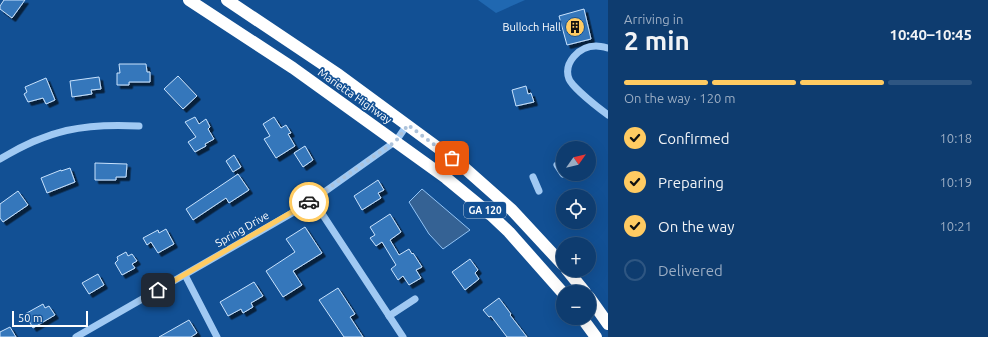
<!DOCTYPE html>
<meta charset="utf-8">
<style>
body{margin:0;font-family:Ubuntu,sans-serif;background:#174374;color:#f1f3f6;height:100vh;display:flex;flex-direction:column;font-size:15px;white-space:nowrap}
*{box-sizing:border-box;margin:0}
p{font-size:13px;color:#9badc3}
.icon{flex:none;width:22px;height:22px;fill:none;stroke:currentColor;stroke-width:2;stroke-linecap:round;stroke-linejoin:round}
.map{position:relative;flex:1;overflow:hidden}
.panel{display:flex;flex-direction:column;background:#0e3c6f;width:380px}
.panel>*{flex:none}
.needle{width:26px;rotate:56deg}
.controls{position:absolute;left:556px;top:141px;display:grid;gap:8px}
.controls a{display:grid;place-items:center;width:40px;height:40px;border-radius:50%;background:#0e3c6f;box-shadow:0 4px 16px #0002,0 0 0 1px #2e5682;font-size:20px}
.scale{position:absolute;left:12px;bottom:10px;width:76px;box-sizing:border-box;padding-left:4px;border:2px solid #fff;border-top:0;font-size:11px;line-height:14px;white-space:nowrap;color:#fff;-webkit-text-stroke:3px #125094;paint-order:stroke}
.pin{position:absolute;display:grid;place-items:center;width:34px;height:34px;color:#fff;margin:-17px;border-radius:8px;box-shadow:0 2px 6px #0006}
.courier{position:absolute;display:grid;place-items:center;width:40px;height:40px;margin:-20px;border:3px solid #ffcb62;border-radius:50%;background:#fff;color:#222;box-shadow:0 1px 5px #0007}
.overview em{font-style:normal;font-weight:700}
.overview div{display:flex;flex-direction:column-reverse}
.overview{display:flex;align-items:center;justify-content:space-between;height:68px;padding:0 16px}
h1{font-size:26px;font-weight:700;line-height:30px}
.bar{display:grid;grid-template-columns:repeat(4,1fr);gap:6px 4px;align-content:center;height:48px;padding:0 16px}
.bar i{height:5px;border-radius:3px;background:#2e5682}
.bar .on{background:#ffcb62}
.bar p{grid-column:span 4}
ol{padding:0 16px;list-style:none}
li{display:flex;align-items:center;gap:12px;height:44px}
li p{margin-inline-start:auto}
li .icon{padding:4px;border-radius:50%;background:#ffcb62;color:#111;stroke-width:4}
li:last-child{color:#9badc3}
li i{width:22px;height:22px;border:2px solid #2e5682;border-radius:50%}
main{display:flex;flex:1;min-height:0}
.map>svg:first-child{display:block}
</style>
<main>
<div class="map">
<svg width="608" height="337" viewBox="0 0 608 337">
<defs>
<filter id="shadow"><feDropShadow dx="3.5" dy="3.5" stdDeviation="0" flood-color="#0009"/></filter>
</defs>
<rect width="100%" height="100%" fill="#125094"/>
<path fill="#2068b1" d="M478,0H525L496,13Z"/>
<path fill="#356294" stroke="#92c4f6" d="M422,189L470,230L443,249L429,234L409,202Z"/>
<g fill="#3577bb" stroke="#c8e2fd" filter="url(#shadow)">
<path d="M4,0H25L12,18L0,9V6Z"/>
<path d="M584,9L591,39L567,45L559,16Z"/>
<path d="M119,64H146L147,72H150V82H129V85H117V73H120Z"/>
<path d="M178,76L197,96L183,109L164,89Z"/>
<path d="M99,77L101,89L91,90L92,94L72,97L70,81Z"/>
<path d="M46,78L55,100L46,104L43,98L28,102L24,94L27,92L25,87Z"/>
<path d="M526,86L528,94L531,93L534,102L516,106L512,90Z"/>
<path d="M195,117L199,124L206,119L210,127L208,129L214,139L205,144L206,146L195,152L188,142L196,137L185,122Z"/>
<path d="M274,117L281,128L286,125L291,133L288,134L295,146L276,158L264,139L270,136L263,124Z"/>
<path d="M305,146L313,160L303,167L294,153Z"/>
<path d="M234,155L241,167L233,172L226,161Z"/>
<path d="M95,163L127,164L126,177H116V180H95Z"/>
<path d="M70,168L75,182L47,193L41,178L61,170V171Z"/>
<path d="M238,174L249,190L229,203L226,198L193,220L186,209Z"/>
<path d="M378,180L384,190L378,193L381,198L362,210L354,196Z"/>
<path d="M18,191L28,205L3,222L0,218V204Z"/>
<path d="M390,214L401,232L390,240L399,255L409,249L412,254L413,253L422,267L416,270L421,278L409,285L403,276L398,280L391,269L396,265L382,242L376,246L370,238L375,235L370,227Z"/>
<path d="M305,227L322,253L293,271L302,285L283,297L266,271L295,252L286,239Z"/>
<path d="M166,229L174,244L158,253L151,242L147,245L143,238L158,230L159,233Z"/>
<path d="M126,252L128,256L132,254L137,261L132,264L135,268L122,275L115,263L118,260L117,257Z"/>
<path d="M470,259L478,270L475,273L479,279L465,290L452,272Z"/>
<path d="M98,274L104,285L89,294L82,283Z"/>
<path d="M254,282L263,296L251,303L253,307L243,313L241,309L228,316L220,302Z"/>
<path d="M338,288L355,314L350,317L363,337H344L319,300Z"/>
<path d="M499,298L511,314L510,315L527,337H507L491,316L489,317L483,310Z"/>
<path d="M43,304L45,308L49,306L55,315L33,328L25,314Z"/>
<path d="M189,320L197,333L191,337H159Z"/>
<path d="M10,327L16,337H0V332Z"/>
</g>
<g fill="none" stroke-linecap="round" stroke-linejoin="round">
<g stroke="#a0c9f3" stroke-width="7">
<path d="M608,48C604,47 600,46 596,46C579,46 563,63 569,79C573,88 600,109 608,115"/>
<path d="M0,159C48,130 83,123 139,126"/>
<path d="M557,165L563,174"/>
<path d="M533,177L539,191"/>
<path d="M313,200L403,337"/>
<path d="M185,275L217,337"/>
<path d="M389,316L415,299"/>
<path d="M76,337L306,205L396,141L407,125"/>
</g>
<g stroke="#fff" stroke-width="12">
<path d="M189,0L293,68L446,178L491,215L509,232L563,293"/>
<path d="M227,0L339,75L460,164L512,210L563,265"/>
<path d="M567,270L585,292"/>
<path d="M589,297L608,324"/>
<path d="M582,318L596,337"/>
</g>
</g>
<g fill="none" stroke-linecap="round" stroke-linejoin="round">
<path stroke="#acc2da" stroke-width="4" stroke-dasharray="0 7.2" d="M309,202L396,141L408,125L452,158"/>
<path stroke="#ffcb62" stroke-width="5" d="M158,290L309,202"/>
</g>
<defs>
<g id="building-disc" transform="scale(1)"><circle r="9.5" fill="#ffcb62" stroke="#125094"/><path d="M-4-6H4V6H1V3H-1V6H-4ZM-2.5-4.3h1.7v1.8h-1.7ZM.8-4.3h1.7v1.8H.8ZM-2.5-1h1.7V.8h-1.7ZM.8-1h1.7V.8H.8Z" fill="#111"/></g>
</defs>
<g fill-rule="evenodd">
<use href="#building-disc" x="575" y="27"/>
</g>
<g text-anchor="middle" stroke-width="3.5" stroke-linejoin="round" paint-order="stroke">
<rect fill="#125094" stroke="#b8cadf" stroke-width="1" x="464" y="202" width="42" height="16" rx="3"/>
<g font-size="10" font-weight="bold" fill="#fff">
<text x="485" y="214">GA 120</text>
</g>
<g font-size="11" fill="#fff" stroke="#125094" text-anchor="end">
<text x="561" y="31">Bulloch Hall</text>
</g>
<g font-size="11" fill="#fff" stroke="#125094">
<text transform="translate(355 96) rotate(35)" y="4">Marietta Highway</text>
<text transform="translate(242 229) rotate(-30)" y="4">Spring Drive</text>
</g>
</g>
</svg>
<div class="controls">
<a><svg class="needle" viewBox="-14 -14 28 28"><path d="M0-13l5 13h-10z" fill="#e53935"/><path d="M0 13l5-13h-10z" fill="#9badc3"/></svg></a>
<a><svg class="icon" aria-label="locate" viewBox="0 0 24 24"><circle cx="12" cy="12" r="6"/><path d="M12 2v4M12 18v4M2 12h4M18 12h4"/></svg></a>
<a>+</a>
<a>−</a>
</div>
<div class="scale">50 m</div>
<div class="pin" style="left:452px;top:158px;background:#ea580c"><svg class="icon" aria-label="bag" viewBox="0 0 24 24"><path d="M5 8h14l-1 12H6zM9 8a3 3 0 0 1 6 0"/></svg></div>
<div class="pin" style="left:158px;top:290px;background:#1f2937"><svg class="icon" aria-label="home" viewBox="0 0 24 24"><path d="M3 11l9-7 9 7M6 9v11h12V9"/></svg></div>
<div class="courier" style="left:309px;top:202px"><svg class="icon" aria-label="car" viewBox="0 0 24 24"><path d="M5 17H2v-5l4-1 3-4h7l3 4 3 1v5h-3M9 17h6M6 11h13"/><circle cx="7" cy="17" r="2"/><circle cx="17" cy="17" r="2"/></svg></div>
</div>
<section class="panel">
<div class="overview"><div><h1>2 min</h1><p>Arriving in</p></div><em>10:40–10:45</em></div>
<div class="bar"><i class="on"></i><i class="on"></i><i class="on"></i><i></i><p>On the way · 120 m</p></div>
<ol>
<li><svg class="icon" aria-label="check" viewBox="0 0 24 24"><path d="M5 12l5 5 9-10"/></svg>Confirmed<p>10:18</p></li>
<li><svg class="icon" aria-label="check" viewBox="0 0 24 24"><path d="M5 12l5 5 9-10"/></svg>Preparing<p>10:19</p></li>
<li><svg class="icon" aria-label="check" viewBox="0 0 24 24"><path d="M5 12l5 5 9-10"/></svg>On the way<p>10:21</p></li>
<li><i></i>Delivered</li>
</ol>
</section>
</main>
